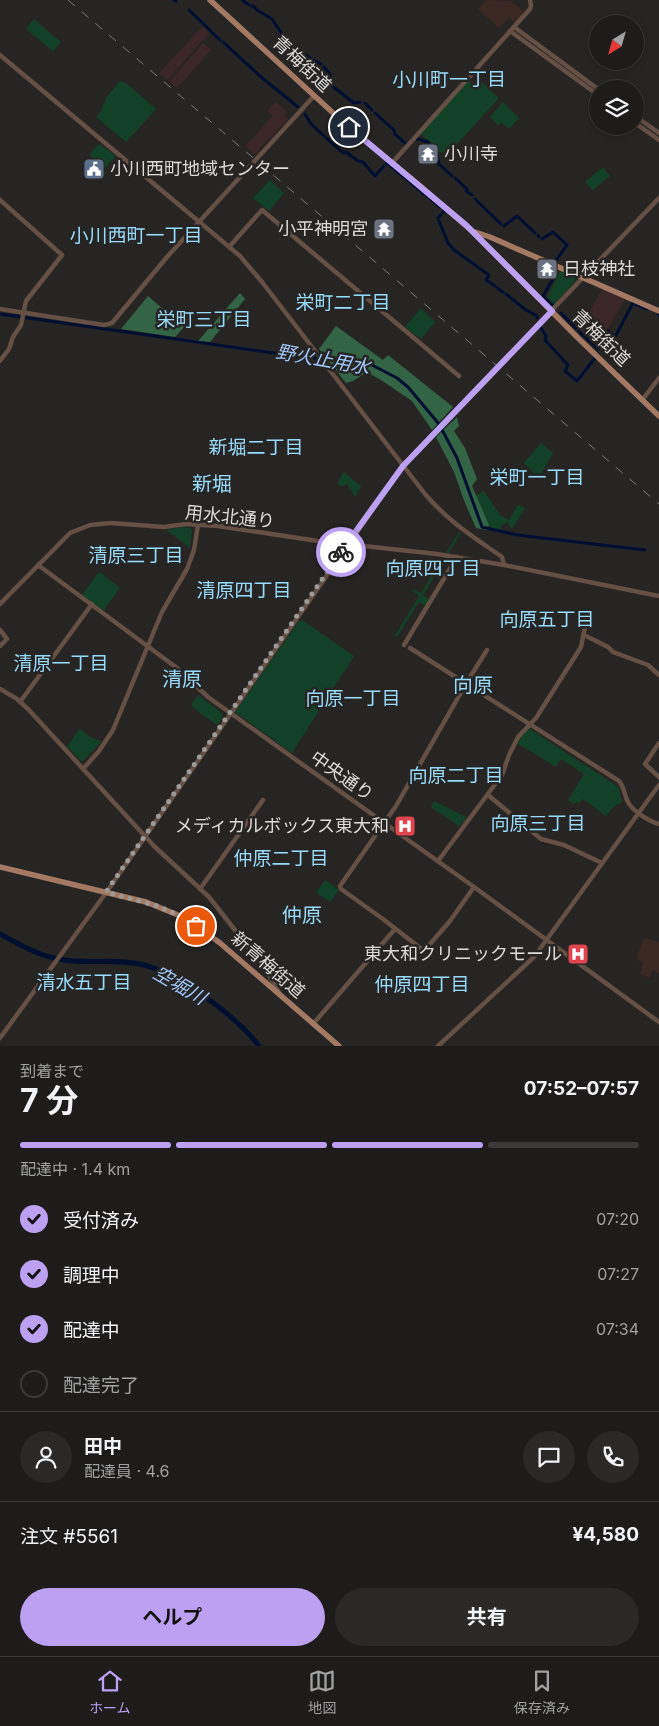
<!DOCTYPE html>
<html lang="ja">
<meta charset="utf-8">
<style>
body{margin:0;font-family:Inter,"Noto Sans JP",sans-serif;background:#2a2927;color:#f1f3f6;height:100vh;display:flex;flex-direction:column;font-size:19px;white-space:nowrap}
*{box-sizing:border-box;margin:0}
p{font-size:16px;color:#a0a1a2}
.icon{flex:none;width:28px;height:28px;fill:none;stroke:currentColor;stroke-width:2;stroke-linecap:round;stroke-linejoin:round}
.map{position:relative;height:1046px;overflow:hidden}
.details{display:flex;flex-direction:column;background:#1d1c1a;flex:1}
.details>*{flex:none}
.needle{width:32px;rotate:217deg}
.fabs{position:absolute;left:589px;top:15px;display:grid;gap:10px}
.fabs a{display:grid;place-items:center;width:55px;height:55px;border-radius:50%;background:#1d1c1a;box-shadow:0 2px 8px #0003,0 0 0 1px #3b3a39;font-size:25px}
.pin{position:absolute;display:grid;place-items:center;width:42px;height:42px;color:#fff;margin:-21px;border:2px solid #fff;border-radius:50%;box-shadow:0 1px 5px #0007}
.courier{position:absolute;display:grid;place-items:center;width:50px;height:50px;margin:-25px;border:4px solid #bca0f2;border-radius:50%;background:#fff;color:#222;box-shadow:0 1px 6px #0007}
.head em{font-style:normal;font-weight:700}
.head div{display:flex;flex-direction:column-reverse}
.head{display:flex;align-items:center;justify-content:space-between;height:85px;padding:0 20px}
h1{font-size:32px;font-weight:700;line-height:38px}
.bar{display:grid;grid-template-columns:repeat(4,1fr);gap:8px 5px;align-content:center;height:60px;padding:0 20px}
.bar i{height:6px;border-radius:4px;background:#3b3a39}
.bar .active{background:#bca0f2}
.bar p{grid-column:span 4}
.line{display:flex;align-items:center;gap:12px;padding:0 20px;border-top:1px solid #3b3a39}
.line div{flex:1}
.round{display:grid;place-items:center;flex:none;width:52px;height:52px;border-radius:26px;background:#2a2927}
ol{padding:0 20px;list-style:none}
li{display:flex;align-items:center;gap:15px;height:55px}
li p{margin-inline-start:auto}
li .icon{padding:5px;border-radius:50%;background:#bca0f2;color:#111;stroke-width:4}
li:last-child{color:#a0a1a2}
li i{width:28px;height:28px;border:2px solid #3b3a39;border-radius:50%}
.cta{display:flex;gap:10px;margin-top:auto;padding:10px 20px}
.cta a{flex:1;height:58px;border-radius:30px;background:#bca0f2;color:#111;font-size:20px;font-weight:700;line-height:58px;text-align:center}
.cta a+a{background:#2a2927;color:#f1f3f6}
.dock{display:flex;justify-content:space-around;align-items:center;height:70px;border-top:1px solid #3b3a39;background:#1d1c1a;font-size:14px;color:#a0a1a2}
.dock a{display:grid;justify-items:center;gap:2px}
.dock .active{color:#bca0f2}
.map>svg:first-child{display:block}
</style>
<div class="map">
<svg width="659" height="1046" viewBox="0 0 659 1046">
<rect width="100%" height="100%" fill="#272523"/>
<g fill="#3b2727">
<path d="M203,26L209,33L167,80L159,73Z"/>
<path d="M203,43L211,50L177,88L170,81Z"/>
<path d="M276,102L287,112L284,115L288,119L254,155L245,146L273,116L267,111Z"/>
<path d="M602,289L625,299L597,348L580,330Z"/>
</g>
<g fill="#3a2822">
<path d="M486,0L511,1L524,12L515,23L509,17L499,28L478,9Z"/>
<path d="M644,938L659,942V973L652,970L650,978L640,974L643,963L636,959Z"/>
</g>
<g fill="#134127">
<path d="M33,20H35L60,41V43L53,51L26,29Z"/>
<path d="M467,80L475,86L481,82L499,98L448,154L440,152L420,133Z"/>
<path d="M120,81L126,83L156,109L126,142L96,117L101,111L106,98Z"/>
<path d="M503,102L519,118L509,129L501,122L498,125L490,117Z"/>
<path d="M99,144L116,156L105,168L89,155Z"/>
<path d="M603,167L610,176L593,190L585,182Z"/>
<path d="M270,180L284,193L269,211L253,198Z"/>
<path d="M561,270L575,276V281L554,305L547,298Z"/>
<path d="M421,308L435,322L421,339L405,327Z"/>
<path d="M541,443L553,453L539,478L524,463Z"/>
<path d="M344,472L361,486L355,497L347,484L342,486L337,484Z"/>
<path d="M484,491L500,515L509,520L518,505L525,508L512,529L507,522L500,527L504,532L493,530L489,525L476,496Z"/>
<path d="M183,527L190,528L192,530L190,548L166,530Z"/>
<path d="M459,532L461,533L423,595L430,600L426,606L419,602L397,637L394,635L396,634L419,596L412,591L413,589L421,593Z"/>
<path d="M98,573H101L120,588L103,611L82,595Z"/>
<path d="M302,620L354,656L292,753L235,712L299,621Z"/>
<path d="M198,695L222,713L223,717L217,725L192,707V703Z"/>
<path d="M80,729L92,738L102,741L83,761H81L67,746Z"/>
<path d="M527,729H530L617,786L619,788L622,802L613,807L606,816L583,799L579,803L576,802L574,804L568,800L584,774L561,759L556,767L517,743Z"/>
<path d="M434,801L466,817V819L459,826L431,807Z"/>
<path d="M325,880L339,890L330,902L317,893V891Z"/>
</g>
<g fill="#336446">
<path d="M240,293L245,299L210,342L198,341Z"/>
<path d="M148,296L184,327L175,337L121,329Z"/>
<path d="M336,326L383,360L388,355L453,407L432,430L412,401L381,380L367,372L353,381L346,383L319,349Z"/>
<path d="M457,417L459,426L454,431L465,448L477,479L472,486L489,525L487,530L476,528L465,503L454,472L436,437Z"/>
</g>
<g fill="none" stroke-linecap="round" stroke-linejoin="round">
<g stroke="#000f30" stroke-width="3">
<path d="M174,0L176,1"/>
<path d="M242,0L249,5"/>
<path d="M252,6H253L257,10L272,19L286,40"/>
<path d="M189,10L220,40"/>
<path d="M223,42L261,77L298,107"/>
<path d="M289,43L310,58"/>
<path d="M314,60L321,64"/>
<path d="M324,67L330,74L331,85L354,103L360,102"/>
<path d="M365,103L372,110"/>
<path d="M375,113L394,130L395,134L406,144"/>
<path d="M305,114L311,124L343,153L346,152L358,161L363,162L375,176L387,163L416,187"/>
<path d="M413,140L414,138L428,142L437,153L439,164L452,176"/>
<path d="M455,178L467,189L466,191L472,195"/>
<path d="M418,189L424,194"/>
<path d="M426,195L440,207"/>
<path d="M475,199L501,224"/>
<path d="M438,218L444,211"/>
<path d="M439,221L448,243L454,250L489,275L486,280L495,286"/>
<path d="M504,226L517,216L535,233"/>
<path d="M538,235L539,237"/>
<path d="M542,239L553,232L567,245L555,262"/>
<path d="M497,288L503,292"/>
<path d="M506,294L526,310L537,316V318"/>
<path d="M553,305L543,296L553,279L549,275L553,267"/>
<path d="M561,313L576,328"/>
<path d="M0,314L288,355L370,364L397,378L408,387L439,424L457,458L482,527L517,535L645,550"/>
<path d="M658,314L659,315"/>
<path d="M541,328L546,336L545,340L568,365L565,371L577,381L595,358"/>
<path d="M579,331L598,349L608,331L615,337L633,303L647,309"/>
</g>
<path stroke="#000f30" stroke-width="5" d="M0,934C20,945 41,957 64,960C90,964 118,958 144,965C181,975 236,1016 259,1046"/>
<g stroke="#655045" stroke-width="4.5">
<path d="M514,27L598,89"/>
<path d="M510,31L598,95"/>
<path d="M0,55L240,256L262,282L425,494C449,522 472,536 502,557L504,565"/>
<path d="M635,116L659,133"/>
<path d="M635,123L659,140"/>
<path d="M392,163L530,9L531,6L530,0"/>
<path d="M0,200L62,255L26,301L21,325L13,337L9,349L0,361"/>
<path d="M229,247L262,210L459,376"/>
<path d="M0,309L104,325L112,323L167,257L314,96"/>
<path d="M643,399L659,378"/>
<path d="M38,565L177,668L208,697L474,887L659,1022"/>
<path d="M0,604L70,533L90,525L111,523L164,527L186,524L218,526L318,541L437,554L504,565L659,596"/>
<path d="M0,630L7,639L0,646"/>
<path d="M584,635L608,647L613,652L648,665L659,675"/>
<path d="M404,645L457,557"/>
<path d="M410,648L619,781C624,787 624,793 627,800C631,810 648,821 659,824"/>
<path d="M0,689L17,699L28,709L154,846L209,897L264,967L280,994"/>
<path d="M20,702L92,604"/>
<path d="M659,743L645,764L659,777"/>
<path d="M83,769L99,751L113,730L162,612L187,569L194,550L198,525"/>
<path d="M488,795L541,839L564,845L602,863"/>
<path d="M438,861L502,775L509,755L518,737L536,718L581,647L587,617"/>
<path d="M474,887L450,921L424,951L383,919L341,889L340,886L396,806L467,682L487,650"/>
<path d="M200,889L263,800"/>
<path d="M313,1024L395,929"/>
<path d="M0,1038L108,890L403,466L659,198"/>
<path d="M438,1046L534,957L659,785"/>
</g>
<g stroke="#a47963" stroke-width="5.5">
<path d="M210,0L344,123L419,185L473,232L578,338L659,416"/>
<path d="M475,232L490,237L659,311"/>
<path d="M0,867L146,902L178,915L202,930L220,943L339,1046"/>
</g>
<path stroke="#7c7a79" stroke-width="1" stroke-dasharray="9 9" stroke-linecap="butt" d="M68,0L659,504"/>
</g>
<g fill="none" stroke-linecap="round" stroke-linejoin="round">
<path stroke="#9d9b99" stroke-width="5" stroke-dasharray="0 9" d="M196,926L178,915L158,906L106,892L341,552"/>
<path stroke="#bca0f2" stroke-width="6" d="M341,552L403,466L552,311L466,225L349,127"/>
</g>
<defs>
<g id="temple-square" transform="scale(1.125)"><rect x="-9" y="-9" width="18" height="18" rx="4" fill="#6b7280" stroke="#272523"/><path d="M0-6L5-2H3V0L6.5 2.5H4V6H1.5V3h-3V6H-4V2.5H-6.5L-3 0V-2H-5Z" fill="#fff"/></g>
<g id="civic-square" transform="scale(1.125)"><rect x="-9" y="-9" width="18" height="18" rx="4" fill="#5c6f8a" stroke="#272523"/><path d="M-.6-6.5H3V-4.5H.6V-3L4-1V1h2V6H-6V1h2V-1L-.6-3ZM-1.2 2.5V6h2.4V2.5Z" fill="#fff"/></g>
<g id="hospital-square" transform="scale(1.125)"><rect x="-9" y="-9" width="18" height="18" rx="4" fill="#e0444e" stroke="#272523"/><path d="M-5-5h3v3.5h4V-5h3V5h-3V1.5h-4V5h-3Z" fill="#fff"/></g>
</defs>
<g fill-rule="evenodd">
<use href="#temple-square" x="428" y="154"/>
<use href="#civic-square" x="94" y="169"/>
<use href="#temple-square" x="384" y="229"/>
<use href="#temple-square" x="547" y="269"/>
<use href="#hospital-square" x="405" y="826"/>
<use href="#hospital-square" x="578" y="954"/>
</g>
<g text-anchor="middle" stroke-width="5" stroke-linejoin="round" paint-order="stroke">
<g font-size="18" fill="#dcdad9" stroke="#272523">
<text transform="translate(302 64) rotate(43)" y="6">青梅街道</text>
<text transform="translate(601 338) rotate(44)" y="6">青梅街道</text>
<text transform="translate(230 517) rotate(6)" y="6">用水北通り</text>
<text transform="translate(342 776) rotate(35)" y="6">中央通り</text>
<text transform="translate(268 965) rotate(41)" y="6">新青梅街道</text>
</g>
<g font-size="18" fill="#dcdad9" stroke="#272523" text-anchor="start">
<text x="444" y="160">小川寺</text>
<text x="110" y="175">小川西町地域センター</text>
<text x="368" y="235" text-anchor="end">小平神明宮</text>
<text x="563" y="275">日枝神社</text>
<text x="389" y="832" text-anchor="end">メディカルボックス東大和</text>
<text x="562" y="960" text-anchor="end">東大和クリニックモール</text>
</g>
<g font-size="19" fill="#97daf9" stroke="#272523">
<text x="449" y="86">小川町一丁目</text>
<text x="136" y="242">小川西町一丁目</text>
<text x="343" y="309">栄町二丁目</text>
<text x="204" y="326">栄町三丁目</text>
<text x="256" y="454">新堀二丁目</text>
<text x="537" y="484">栄町一丁目</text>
<text x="136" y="562">清原三丁目</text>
<text x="433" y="575">向原四丁目</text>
<text x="244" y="597">清原四丁目</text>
<text x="547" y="626">向原五丁目</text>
<text x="61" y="670">清原一丁目</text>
<text x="353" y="705">向原一丁目</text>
<text x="456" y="782">向原二丁目</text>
<text x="538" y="830">向原三丁目</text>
<text x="281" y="865">仲原二丁目</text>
<text x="84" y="989">清水五丁目</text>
<text x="422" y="991">仲原四丁目</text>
</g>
<g font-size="19" font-style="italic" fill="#a1c8fb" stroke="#272523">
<text transform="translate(323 359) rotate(10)" y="7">野火止用水</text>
<text transform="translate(180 985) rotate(30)" y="7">空堀川</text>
</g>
<g font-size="20" fill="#97daf9" stroke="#272523">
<text x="212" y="491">新堀</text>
<text x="182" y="686">清原</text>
<text x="473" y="692">向原</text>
<text x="302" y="922">仲原</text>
</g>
</g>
</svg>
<div class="fabs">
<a><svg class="needle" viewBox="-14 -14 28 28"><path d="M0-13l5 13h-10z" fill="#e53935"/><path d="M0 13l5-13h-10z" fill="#a0a1a2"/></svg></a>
<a><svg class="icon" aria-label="layers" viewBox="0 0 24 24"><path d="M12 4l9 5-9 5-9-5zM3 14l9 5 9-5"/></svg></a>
</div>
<div class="pin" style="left:196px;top:926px;background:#ea580c"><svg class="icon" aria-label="bag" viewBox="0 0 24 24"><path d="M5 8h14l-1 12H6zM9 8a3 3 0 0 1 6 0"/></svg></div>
<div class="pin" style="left:349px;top:127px;background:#1f2937"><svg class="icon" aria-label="home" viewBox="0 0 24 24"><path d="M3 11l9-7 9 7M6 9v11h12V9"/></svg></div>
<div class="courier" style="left:341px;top:552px"><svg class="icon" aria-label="bike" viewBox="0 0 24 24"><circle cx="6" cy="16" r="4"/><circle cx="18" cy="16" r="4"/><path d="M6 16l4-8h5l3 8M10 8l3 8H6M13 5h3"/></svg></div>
</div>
<section class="details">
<div class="head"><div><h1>7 分</h1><p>到着まで</p></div><em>07:52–07:57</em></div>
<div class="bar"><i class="active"></i><i class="active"></i><i class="active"></i><i></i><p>配達中 · 1.4 km</p></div>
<ol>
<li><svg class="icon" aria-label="check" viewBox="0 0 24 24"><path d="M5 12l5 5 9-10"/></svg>受付済み<p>07:20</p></li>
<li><svg class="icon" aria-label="check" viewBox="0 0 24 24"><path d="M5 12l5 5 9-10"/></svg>調理中<p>07:27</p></li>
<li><svg class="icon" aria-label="check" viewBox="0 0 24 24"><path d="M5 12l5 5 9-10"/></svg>配達中<p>07:34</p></li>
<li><i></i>配達完了</li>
</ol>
<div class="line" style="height:90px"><a class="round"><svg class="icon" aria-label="person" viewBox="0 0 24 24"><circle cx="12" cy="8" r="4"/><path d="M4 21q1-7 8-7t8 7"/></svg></a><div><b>田中</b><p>配達員 · 4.6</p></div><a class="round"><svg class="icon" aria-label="chat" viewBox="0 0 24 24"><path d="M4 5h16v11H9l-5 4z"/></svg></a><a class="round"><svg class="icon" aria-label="phone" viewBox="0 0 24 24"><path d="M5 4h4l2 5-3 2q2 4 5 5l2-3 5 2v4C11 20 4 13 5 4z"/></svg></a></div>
<div class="line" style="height:65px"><div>注文 #5561</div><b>¥4,580</b></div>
<div class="cta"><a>ヘルプ</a><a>共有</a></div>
</section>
<nav class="dock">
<a class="active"><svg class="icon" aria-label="home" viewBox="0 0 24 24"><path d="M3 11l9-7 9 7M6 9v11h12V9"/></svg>ホーム</a>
<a><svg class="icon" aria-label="map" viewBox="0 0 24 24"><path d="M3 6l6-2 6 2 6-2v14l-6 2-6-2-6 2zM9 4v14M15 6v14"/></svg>地図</a>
<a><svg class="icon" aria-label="saved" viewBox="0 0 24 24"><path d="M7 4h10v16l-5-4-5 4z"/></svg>保存済み</a>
</nav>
